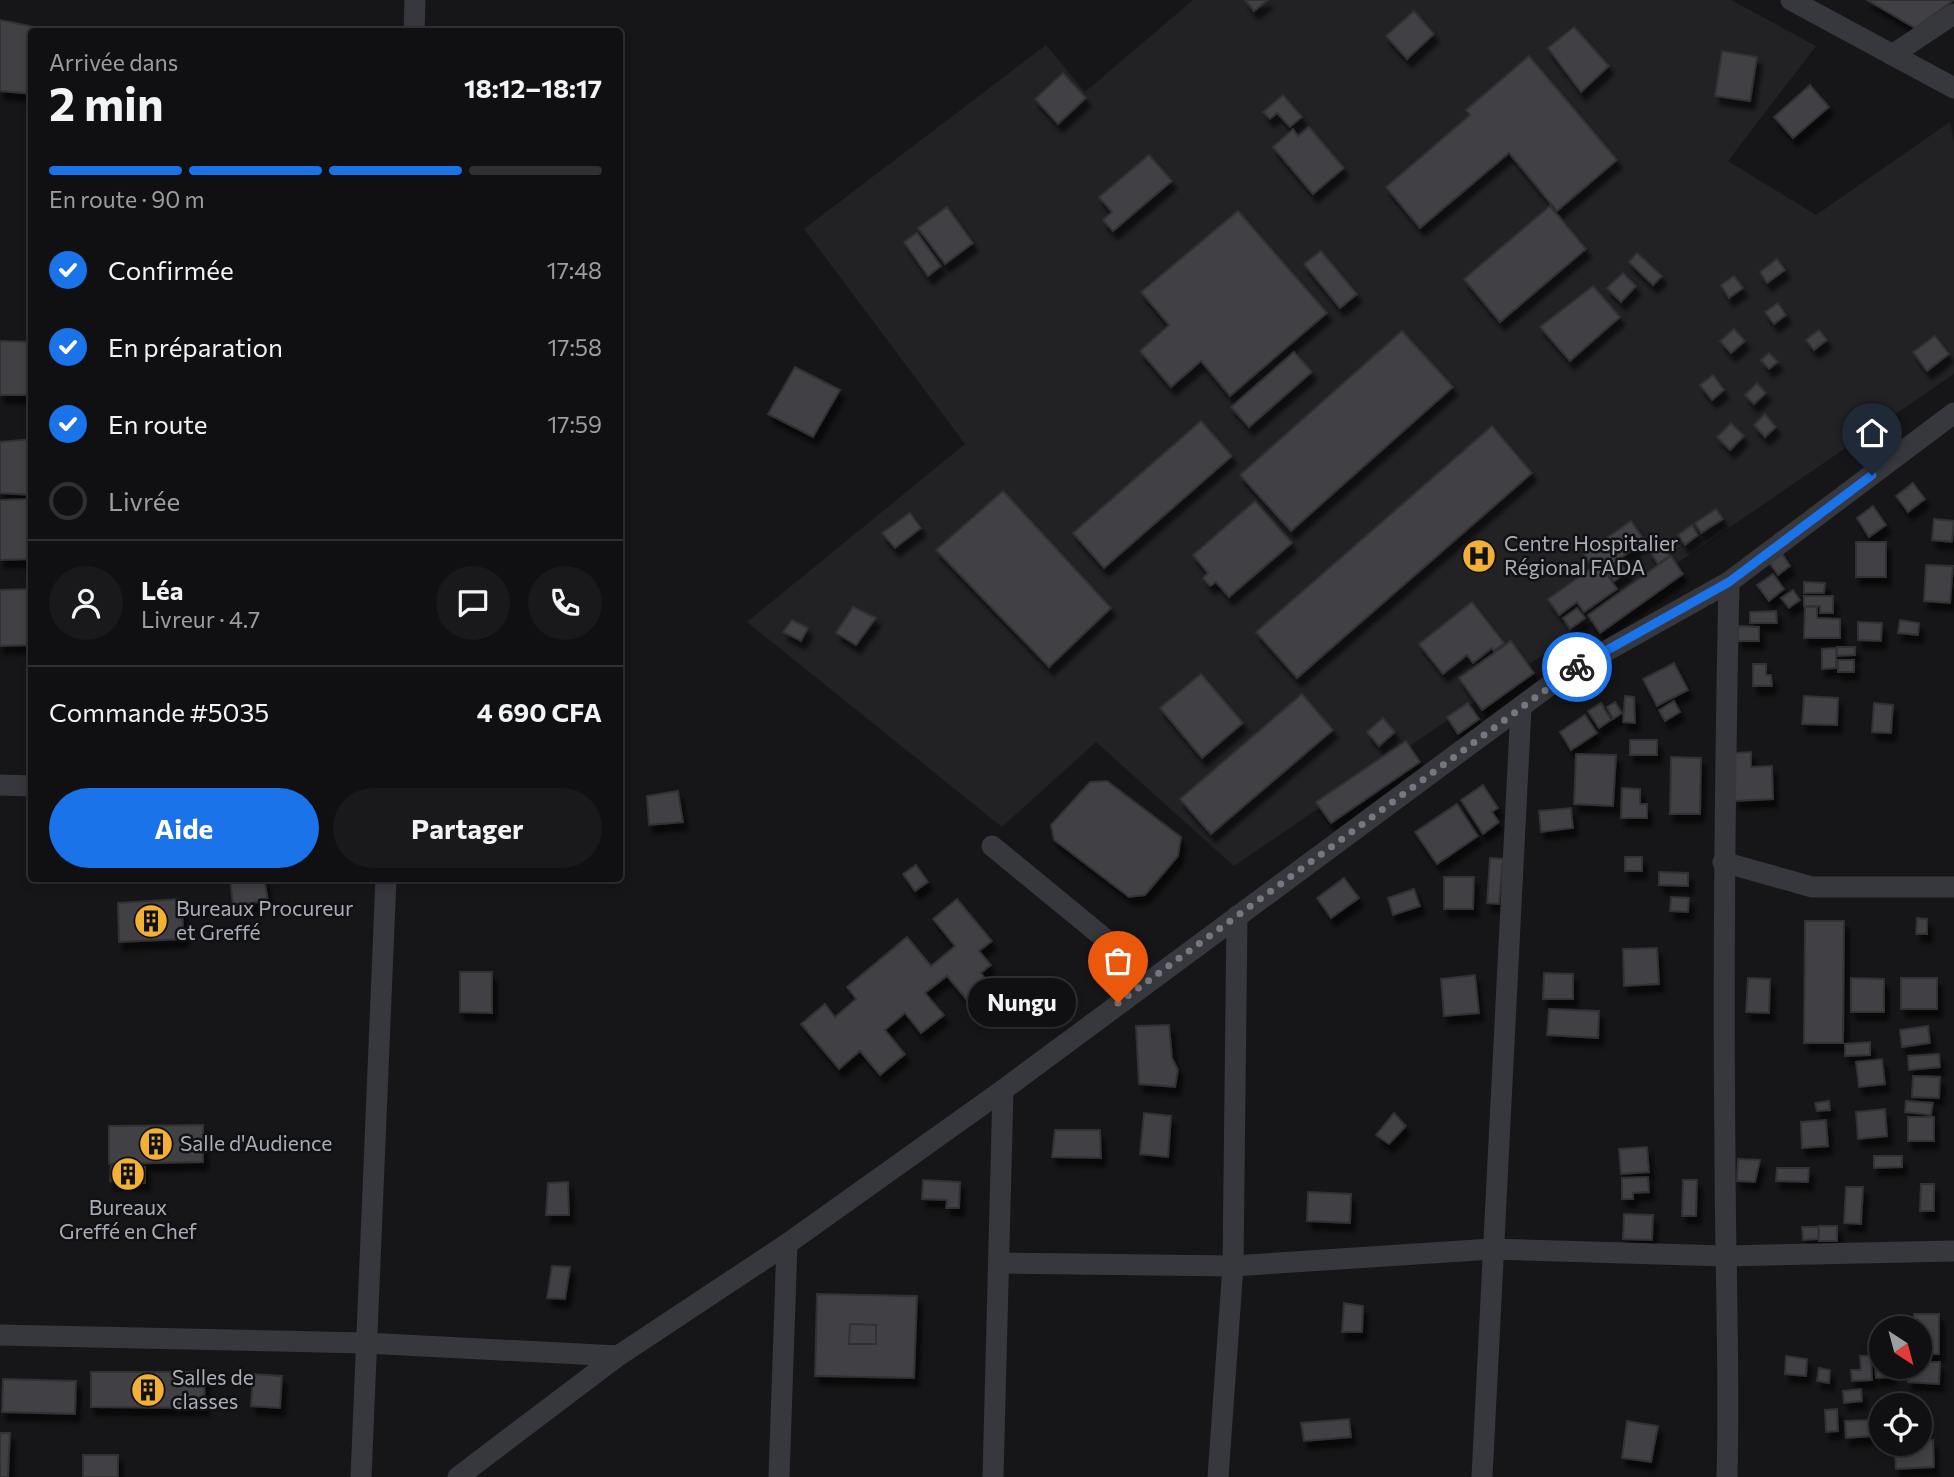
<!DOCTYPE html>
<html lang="fr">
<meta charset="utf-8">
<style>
body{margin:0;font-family:Commissioner,sans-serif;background:#19191b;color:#f1f3f6;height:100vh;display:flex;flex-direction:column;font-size:26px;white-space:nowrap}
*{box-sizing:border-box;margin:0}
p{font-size:23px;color:#9c9d9f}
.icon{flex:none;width:38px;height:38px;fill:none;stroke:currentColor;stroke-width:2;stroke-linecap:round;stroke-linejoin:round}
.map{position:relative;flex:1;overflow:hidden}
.panel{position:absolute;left:28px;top:28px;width:595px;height:854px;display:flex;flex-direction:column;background:#101012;border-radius:7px;box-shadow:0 4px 10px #0003,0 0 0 2px #303032}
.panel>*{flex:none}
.needle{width:46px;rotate:144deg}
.fabs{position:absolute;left:1869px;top:1316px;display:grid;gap:14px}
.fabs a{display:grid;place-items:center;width:63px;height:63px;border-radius:50%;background:#101012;box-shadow:0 4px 10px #0003,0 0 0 2px #303032;font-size:35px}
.pin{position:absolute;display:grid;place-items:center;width:60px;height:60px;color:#fff;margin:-72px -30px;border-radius:50% 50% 50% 0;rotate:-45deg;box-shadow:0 0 7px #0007}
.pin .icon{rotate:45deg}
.courier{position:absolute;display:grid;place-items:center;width:70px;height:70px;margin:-35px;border:5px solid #1a73e8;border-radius:50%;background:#fff;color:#222;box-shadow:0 2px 9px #0007}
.bubble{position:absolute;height:49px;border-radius:24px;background:#101012;box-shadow:0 4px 10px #0003,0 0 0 2px #303032;font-size:23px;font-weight:700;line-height:49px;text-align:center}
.head em{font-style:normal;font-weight:700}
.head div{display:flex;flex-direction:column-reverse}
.head{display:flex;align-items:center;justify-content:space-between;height:119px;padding:0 21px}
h1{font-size:46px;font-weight:700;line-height:52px}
.bar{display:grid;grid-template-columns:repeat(4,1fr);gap:10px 7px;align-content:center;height:84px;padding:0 21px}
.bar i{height:9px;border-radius:5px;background:#303032}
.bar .on{background:#1a73e8}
.bar p{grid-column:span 4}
.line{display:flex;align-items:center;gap:18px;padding:0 21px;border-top:2px solid #303032}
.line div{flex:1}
.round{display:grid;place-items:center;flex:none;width:74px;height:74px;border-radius:37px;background:#19191b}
ol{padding:0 21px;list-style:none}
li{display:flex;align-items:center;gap:21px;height:77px}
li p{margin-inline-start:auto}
li .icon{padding:7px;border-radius:50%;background:#1a73e8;color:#fff;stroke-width:4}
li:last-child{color:#9c9d9f}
li i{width:38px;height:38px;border:4px solid #303032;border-radius:50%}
.primary-button{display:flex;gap:14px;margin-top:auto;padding:14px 21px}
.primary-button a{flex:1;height:80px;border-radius:42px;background:#1a73e8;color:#fff;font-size:28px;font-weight:700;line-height:80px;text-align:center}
.primary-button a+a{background:#19191b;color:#f1f3f6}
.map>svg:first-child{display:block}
</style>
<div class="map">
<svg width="1954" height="1477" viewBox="0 0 1954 1477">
<defs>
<filter id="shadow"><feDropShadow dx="4.5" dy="8" stdDeviation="2" flood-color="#0009"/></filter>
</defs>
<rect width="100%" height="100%" fill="#161618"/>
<path fill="#222225" d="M1193,0H1731L1816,46L1728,161L1816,215L1950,122L1954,142V374L1234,866L1096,742L1002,827L747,622L965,444L804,229L1046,45L1085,92Z"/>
<g fill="#404145" stroke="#303034" stroke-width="2" filter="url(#shadow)">
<path d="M1245,0H1268L1254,11Z"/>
<path d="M1867,0H1954L1915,28Z"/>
<path d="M1414,11L1434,34L1407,59L1386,36Z"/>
<path d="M0,20L40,28V32H32V94L0,91Z"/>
<path d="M1574,27L1609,66L1581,92L1548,48Z"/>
<path d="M1722,51L1757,57L1750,101L1715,96Z"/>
<path d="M1529,56L1617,160L1557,211L1509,153L1420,228L1386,187L1470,115L1466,110Z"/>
<path d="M1063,73L1086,98L1058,124L1035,99Z"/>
<path d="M1810,85L1829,107L1793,138L1774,117Z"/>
<path d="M1283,95L1302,117L1290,127L1277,113L1270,119L1263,112Z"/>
<path d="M1309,127L1344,168L1313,194L1273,147L1293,129L1298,136Z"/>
<path d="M1149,155L1172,181L1113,231L1103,220L1112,212L1099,197Z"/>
<path d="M1550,206L1586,249L1500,322L1464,279Z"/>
<path d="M947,207L973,243L945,264L918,228Z"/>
<path d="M1238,211L1327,313L1230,396L1201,361L1171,387L1140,351L1169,325L1141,292Z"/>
<path d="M917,233L941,266L928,276L904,242Z"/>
<path d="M1321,251L1357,294L1340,308L1304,264Z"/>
<path d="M1637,253L1662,276L1653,285L1629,262Z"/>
<path d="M1777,259L1785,270L1767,283L1760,272Z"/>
<path d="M1623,273L1636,286L1621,302L1607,288Z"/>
<path d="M1734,276L1743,288L1729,298L1721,285Z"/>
<path d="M1593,286L1620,317L1570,361L1540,327Z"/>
<path d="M1778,303L1786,315L1774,324L1765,312Z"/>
<path d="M1734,329L1745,341L1731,353L1720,341Z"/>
<path d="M1819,330L1827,340L1814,350L1806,340Z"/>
<path d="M1402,331L1453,387L1291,531L1240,475Z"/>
<path d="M1935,336L1949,354L1927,371L1913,352Z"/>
<path d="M0,341L32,342V395H0Z"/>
<path d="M1294,352L1312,372L1249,427L1231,407Z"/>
<path d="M1769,353L1778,362L1769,369L1761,360Z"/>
<path d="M795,367L840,390L813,437L768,414Z"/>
<path d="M1713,375L1724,390L1712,400L1700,385Z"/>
<path d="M1757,383L1766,393L1754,404L1745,395Z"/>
<path d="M1765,414L1776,427L1765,437L1754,425Z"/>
<path d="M1201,421L1232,456L1104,568L1073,533Z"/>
<path d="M1731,423L1744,436L1730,450L1717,437Z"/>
<path d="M1492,426L1532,473L1297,678L1256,632Z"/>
<path d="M32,439V495L0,493V442Z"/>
<path d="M1913,483L1925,499L1908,512L1896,496Z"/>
<path d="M1003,491L1111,608L1049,667L936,550Z"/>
<path d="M32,499V559L0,560V500Z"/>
<path d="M1255,501L1292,543L1229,597L1216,582L1210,586L1203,578L1208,573L1193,555Z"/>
<path d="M1873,506L1886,525L1869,537L1857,518Z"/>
<path d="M1716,509L1723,519L1701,533L1695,523Z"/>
<path d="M910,513L921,528L895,548L882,533Z"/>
<path d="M1934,519L1954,521L1952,542L1932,540Z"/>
<path d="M1631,521L1645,541L1604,570L1617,589L1584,612L1577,602L1559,615L1548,599L1593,567L1584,554Z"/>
<path d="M1692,525L1698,535L1685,545L1678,535Z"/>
<path d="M1660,542L1670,556L1658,564L1649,550Z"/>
<rect x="1856" y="542" width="30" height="35"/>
<path d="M1781,552L1790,566L1778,575L1768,561Z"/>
<path d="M1671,556L1683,574L1600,633L1588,615Z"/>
<path d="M1619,561L1627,572L1614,581L1606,570Z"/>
<path d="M1926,565L1953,566L1950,603L1924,601Z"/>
<path d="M1773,574L1784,589L1769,601L1757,585Z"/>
<path d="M1804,582L1825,583L1824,593H1804Z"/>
<path d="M32,589V645L0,646V590Z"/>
<path d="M1793,590L1800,600L1789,608L1781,598Z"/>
<path d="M1804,596H1833V613H1820V606H1804Z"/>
<path d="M1472,602L1504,643L1494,651L1492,648L1473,663L1467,655L1443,674L1419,644Z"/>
<path d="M853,607L876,618L856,645L836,633Z"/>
<path d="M1805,607H1817V618L1840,619V638H1804Z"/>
<path d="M1577,608L1585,618L1570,629L1563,618Z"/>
<path d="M1776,611L1777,623H1750V612Z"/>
<path d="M792,620L808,628L801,641L783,632Z"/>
<path d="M1900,620L1919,623L1918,635L1898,633Z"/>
<path d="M1858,622L1882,623L1881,641L1858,640Z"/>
<path d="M1738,626L1759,627V641H1738Z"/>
<path d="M1511,641L1534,673L1482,710L1459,678Z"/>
<path d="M1837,647H1855V655L1837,656Z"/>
<path d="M1836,648V668L1822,669V649Z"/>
<rect x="1838" y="660" width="16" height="12"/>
<path d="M1674,663L1688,690L1657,706L1643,679Z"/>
<path d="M1753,664H1766V675H1771L1772,686H1753Z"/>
<path d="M1201,674L1243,723L1202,758L1160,708Z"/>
<path d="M1302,694L1333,730L1211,834L1180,799Z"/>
<path d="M1625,696L1634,697L1635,723L1623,722Z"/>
<path d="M1804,696L1838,698L1837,725L1802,724Z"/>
<path d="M1674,701L1680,712L1665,721L1659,710Z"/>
<path d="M1615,702L1622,713L1613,719L1607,707Z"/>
<path d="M1468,703L1479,719L1458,734L1447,717Z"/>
<path d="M1601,703L1611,720L1599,728L1588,711Z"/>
<path d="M1874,703L1893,705L1891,733L1872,732Z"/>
<path d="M1585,715L1597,733L1571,750L1560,732Z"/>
<path d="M1383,718L1395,732L1379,746L1367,732Z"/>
<rect x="1630" y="740" width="27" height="15"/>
<path d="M1406,741L1420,762L1331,823L1316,802Z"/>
<path d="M1751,752V767L1772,766L1773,799L1735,801L1734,753Z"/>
<path d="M1576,754L1616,755L1613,806L1574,804Z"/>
<path d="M1671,757L1701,758L1700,814H1670Z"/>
<path d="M1107,781L1181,837L1178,856L1145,895L1129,897L1054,840L1051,825L1090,782Z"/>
<path d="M1483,785L1498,808L1492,812L1499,822L1483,834L1461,800Z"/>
<path d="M1622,788L1640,789V804H1647V818H1621Z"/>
<path d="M678,791L683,822L649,825L647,796Z"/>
<path d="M1457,804L1478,836L1437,864L1415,832Z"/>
<path d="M1571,808L1573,828L1541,832L1539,811Z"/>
<rect x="1625" y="857" width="17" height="14"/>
<path d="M1490,858L1503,859L1499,904L1487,903Z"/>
<path d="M916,865L928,882L915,891L903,874Z"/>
<path d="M1659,872L1688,873V886L1659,885Z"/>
<path d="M1444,877H1474L1473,909H1444Z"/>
<path d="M230,878H264L268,901L233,905Z"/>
<path d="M1344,878L1359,898L1331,918L1317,898Z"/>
<path d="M1414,889L1420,906L1393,915L1388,898Z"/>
<path d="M1671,897L1689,898L1688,912L1670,911Z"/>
<path d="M181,899L184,939L119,942L118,903Z"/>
<path d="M957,899L992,941L979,951L991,965L981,973L988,982L967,1000L947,976L925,993L944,1015L921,1033L905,1013L885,1030L905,1054L880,1075L860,1051L839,1069L801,1024L825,1004L835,1017L856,999L847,987L907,937L931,966L955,946L933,919Z"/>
<path d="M1917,918L1927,919V934H1916Z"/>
<path d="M1805,921H1844L1843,1043H1804Z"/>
<path d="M1657,948L1659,984L1624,986L1623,949Z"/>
<path d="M460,972H492V1013L460,1012Z"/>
<path d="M1544,973L1573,974V999H1543Z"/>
<path d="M1475,975L1479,1013L1444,1016L1441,979Z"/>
<path d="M1748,978L1770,979L1769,1013L1746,1012Z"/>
<path d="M1851,978L1884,979V1012H1851Z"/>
<rect x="1901" y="978" width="36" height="31"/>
<path d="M1549,1009L1599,1011L1598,1038L1547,1035Z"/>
<path d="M1169,1025L1172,1058L1178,1070L1175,1087L1139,1084L1136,1026Z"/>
<path d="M1928,1026L1930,1043L1902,1047L1900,1030Z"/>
<path d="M1870,1042V1055L1845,1056V1044Z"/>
<path d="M1939,1054L1940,1067L1909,1070L1908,1056Z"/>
<path d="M1882,1059L1885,1084L1859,1087L1856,1062Z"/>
<path d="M1913,1076L1940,1077L1939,1098L1912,1097Z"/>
<path d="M1829,1101L1830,1110L1817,1111L1815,1103Z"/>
<path d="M1906,1101L1933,1103L1931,1115L1905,1112Z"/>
<path d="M1885,1109L1887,1136L1858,1139L1856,1112Z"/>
<path d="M1144,1113L1171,1116L1168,1157L1140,1154Z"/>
<path d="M1394,1113L1406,1126L1389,1144L1376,1135Z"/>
<rect x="1908" y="1117" width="26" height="24"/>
<path d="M1826,1120L1828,1146L1802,1148L1801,1122Z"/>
<path d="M203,1125V1162L109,1164V1126Z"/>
<path d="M1055,1130H1100L1101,1158L1052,1157Z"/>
<path d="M1647,1147L1649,1172L1621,1174L1619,1149Z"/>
<path d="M1874,1156H1902V1167L1874,1168Z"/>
<path d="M1738,1159L1760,1160L1755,1182L1737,1181Z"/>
<path d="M111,1165L145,1167V1183L110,1181Z"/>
<path d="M1777,1168H1809L1808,1182L1776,1181Z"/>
<path d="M1648,1177L1649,1192L1633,1193V1199H1622V1178Z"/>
<path d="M923,1180L960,1182L959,1208H946L947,1200L922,1199Z"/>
<path d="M1683,1180H1697L1696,1216H1682Z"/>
<path d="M568,1182L569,1215H546L548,1183Z"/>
<path d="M1921,1184H1934V1211H1920Z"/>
<path d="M1846,1187H1863L1861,1224L1844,1223Z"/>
<path d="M1308,1192L1351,1194L1350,1223L1307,1221Z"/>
<path d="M1624,1214L1653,1215L1652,1240L1623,1239Z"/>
<rect x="1819" y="1226" width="18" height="15"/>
<path d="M1802,1227H1818V1239L1803,1240Z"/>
<path d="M552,1266L570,1267L565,1299L547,1298Z"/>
<path d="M817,1294L917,1296L914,1378L815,1376Z"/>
<path d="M1344,1303L1363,1306L1362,1332H1342Z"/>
<path d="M1914,1314H1939V1354H1920V1328H1913Z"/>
<path d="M850,1324L876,1325V1344H849Z"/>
<path d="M1881,1352V1367H1891V1377L1876,1378L1875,1353Z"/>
<path d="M1786,1356L1807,1359L1806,1376L1785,1374Z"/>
<path d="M1860,1356H1871L1872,1380L1852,1381L1851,1370H1861Z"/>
<path d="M1920,1362H1940L1939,1384L1908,1382L1909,1367H1920Z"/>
<path d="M1819,1368L1830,1370L1829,1383L1817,1381Z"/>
<path d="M91,1372H205L204,1408L91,1407Z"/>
<path d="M253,1374L282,1376L280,1408L251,1406Z"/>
<path d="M3,1379L76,1381L75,1414L2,1412Z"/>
<path d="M1861,1389L1862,1401L1844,1403L1843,1391Z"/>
<path d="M1837,1409L1838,1431L1826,1432L1825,1410Z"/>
<path d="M1349,1419L1351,1437L1304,1441L1301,1423Z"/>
<path d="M1870,1420L1871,1436L1846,1438L1845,1421Z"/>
<path d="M1627,1421L1658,1426L1651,1462L1622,1458Z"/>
<path d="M0,1433H10L8,1477H0Z"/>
<path d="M1933,1440L1934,1467L1896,1469L1894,1444Z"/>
<rect x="83" y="1455" width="35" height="22"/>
</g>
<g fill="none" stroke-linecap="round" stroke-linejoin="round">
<g stroke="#37383d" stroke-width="21">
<path d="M1791,0L1954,88"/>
<path d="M414,32L415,0"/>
<path d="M1892,55L1954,14"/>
<path d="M0,785L32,786"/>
<path d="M992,846L1115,947L1137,988"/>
<path d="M1723,862L1812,887H1954"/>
<path d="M999,1263L1233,1266L1492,1249L1725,1256L1954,1251"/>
<path d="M0,1335L365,1343L618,1356"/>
<path d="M361,1477L386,878"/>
<path d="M458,1477L618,1356L787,1244L1003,1090L1565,674L1729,582L1954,413"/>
<path d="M779,1477L787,1244"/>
<path d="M993,1477L1003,1090"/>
<path d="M1218,1477L1233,1266L1237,916"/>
<path d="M1482,1477L1521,708"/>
<path d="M1727,1477C1730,1369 1725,1262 1725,1154C1723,963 1725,773 1729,582"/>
</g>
</g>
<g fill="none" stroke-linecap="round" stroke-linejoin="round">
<path stroke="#757880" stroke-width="7" stroke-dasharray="0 12.6" d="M1118,1003L1577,667"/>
<path stroke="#1a73e8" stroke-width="9" d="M1577,667L1729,582L1872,475"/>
</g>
<defs>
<g id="hospital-disc" transform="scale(1.75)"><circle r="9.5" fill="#f2b134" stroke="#111113"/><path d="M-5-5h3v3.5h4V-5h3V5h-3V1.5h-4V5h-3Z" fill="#111"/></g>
<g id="building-disc" transform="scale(1.75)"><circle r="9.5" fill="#f2b134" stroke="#111113"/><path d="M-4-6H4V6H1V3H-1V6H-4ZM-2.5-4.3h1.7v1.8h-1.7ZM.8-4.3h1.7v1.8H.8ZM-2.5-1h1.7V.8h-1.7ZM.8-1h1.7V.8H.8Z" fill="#111"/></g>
</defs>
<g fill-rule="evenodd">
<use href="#hospital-disc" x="1479" y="556"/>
<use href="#building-disc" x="151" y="921"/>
<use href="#building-disc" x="156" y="1144"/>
<use href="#building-disc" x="128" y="1174"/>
<use href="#building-disc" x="148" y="1390"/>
</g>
<g text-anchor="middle" stroke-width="5" stroke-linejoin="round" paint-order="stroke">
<g font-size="21" fill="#a8adb8" stroke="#111113" text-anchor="start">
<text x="1504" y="551">Centre Hospitalier<tspan x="1504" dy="24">Régional FADA</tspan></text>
<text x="176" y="916">Bureaux Procureur<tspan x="176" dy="24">et Greffé</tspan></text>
<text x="180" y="1151">Salle d'Audience</text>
<text x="128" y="1215" text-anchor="middle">Bureaux<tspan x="128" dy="24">Greffé en Chef</tspan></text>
<text x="172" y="1385">Salles de<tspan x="172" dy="24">classes</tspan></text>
</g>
</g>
</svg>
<div class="fabs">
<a><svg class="needle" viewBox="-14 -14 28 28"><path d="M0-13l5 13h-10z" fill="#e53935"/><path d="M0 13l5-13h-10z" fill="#9c9d9f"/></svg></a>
<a><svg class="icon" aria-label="locate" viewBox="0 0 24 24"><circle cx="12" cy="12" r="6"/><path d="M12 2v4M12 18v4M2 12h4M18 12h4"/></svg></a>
</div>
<div class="pin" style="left:1118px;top:1003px;background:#ea580c"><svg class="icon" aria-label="bag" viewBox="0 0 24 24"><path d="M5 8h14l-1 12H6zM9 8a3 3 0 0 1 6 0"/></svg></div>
<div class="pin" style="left:1872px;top:475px;background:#1f2937"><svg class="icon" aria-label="home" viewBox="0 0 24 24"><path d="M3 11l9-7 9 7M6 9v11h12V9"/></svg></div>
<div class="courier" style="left:1577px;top:667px"><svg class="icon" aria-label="bike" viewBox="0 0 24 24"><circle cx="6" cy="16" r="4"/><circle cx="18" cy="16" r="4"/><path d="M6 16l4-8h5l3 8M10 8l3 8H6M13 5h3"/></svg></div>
<div class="bubble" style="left:968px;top:978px;width:108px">Nungu</div>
<section class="panel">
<div class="head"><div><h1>2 min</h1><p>Arrivée dans</p></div><em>18:12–18:17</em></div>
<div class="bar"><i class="on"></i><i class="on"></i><i class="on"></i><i></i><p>En route · 90 m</p></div>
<ol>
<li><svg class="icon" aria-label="check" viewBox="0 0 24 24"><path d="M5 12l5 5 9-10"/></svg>Confirmée<p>17:48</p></li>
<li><svg class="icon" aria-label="check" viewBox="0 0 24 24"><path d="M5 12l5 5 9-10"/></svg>En préparation<p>17:58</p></li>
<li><svg class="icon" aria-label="check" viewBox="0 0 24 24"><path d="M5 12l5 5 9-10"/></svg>En route<p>17:59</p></li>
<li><i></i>Livrée</li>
</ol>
<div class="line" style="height:126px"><a class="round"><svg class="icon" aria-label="person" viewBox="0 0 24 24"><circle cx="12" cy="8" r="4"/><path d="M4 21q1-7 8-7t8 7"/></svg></a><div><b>Léa</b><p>Livreur · 4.7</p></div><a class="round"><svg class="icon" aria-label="chat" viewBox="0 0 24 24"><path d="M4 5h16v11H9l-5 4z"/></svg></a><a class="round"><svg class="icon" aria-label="phone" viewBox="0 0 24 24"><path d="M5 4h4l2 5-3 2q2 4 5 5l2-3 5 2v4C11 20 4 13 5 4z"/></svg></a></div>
<div class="line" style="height:91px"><div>Commande #5035</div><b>4 690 CFA</b></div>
<div class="primary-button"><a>Aide</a><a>Partager</a></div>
</section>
</div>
